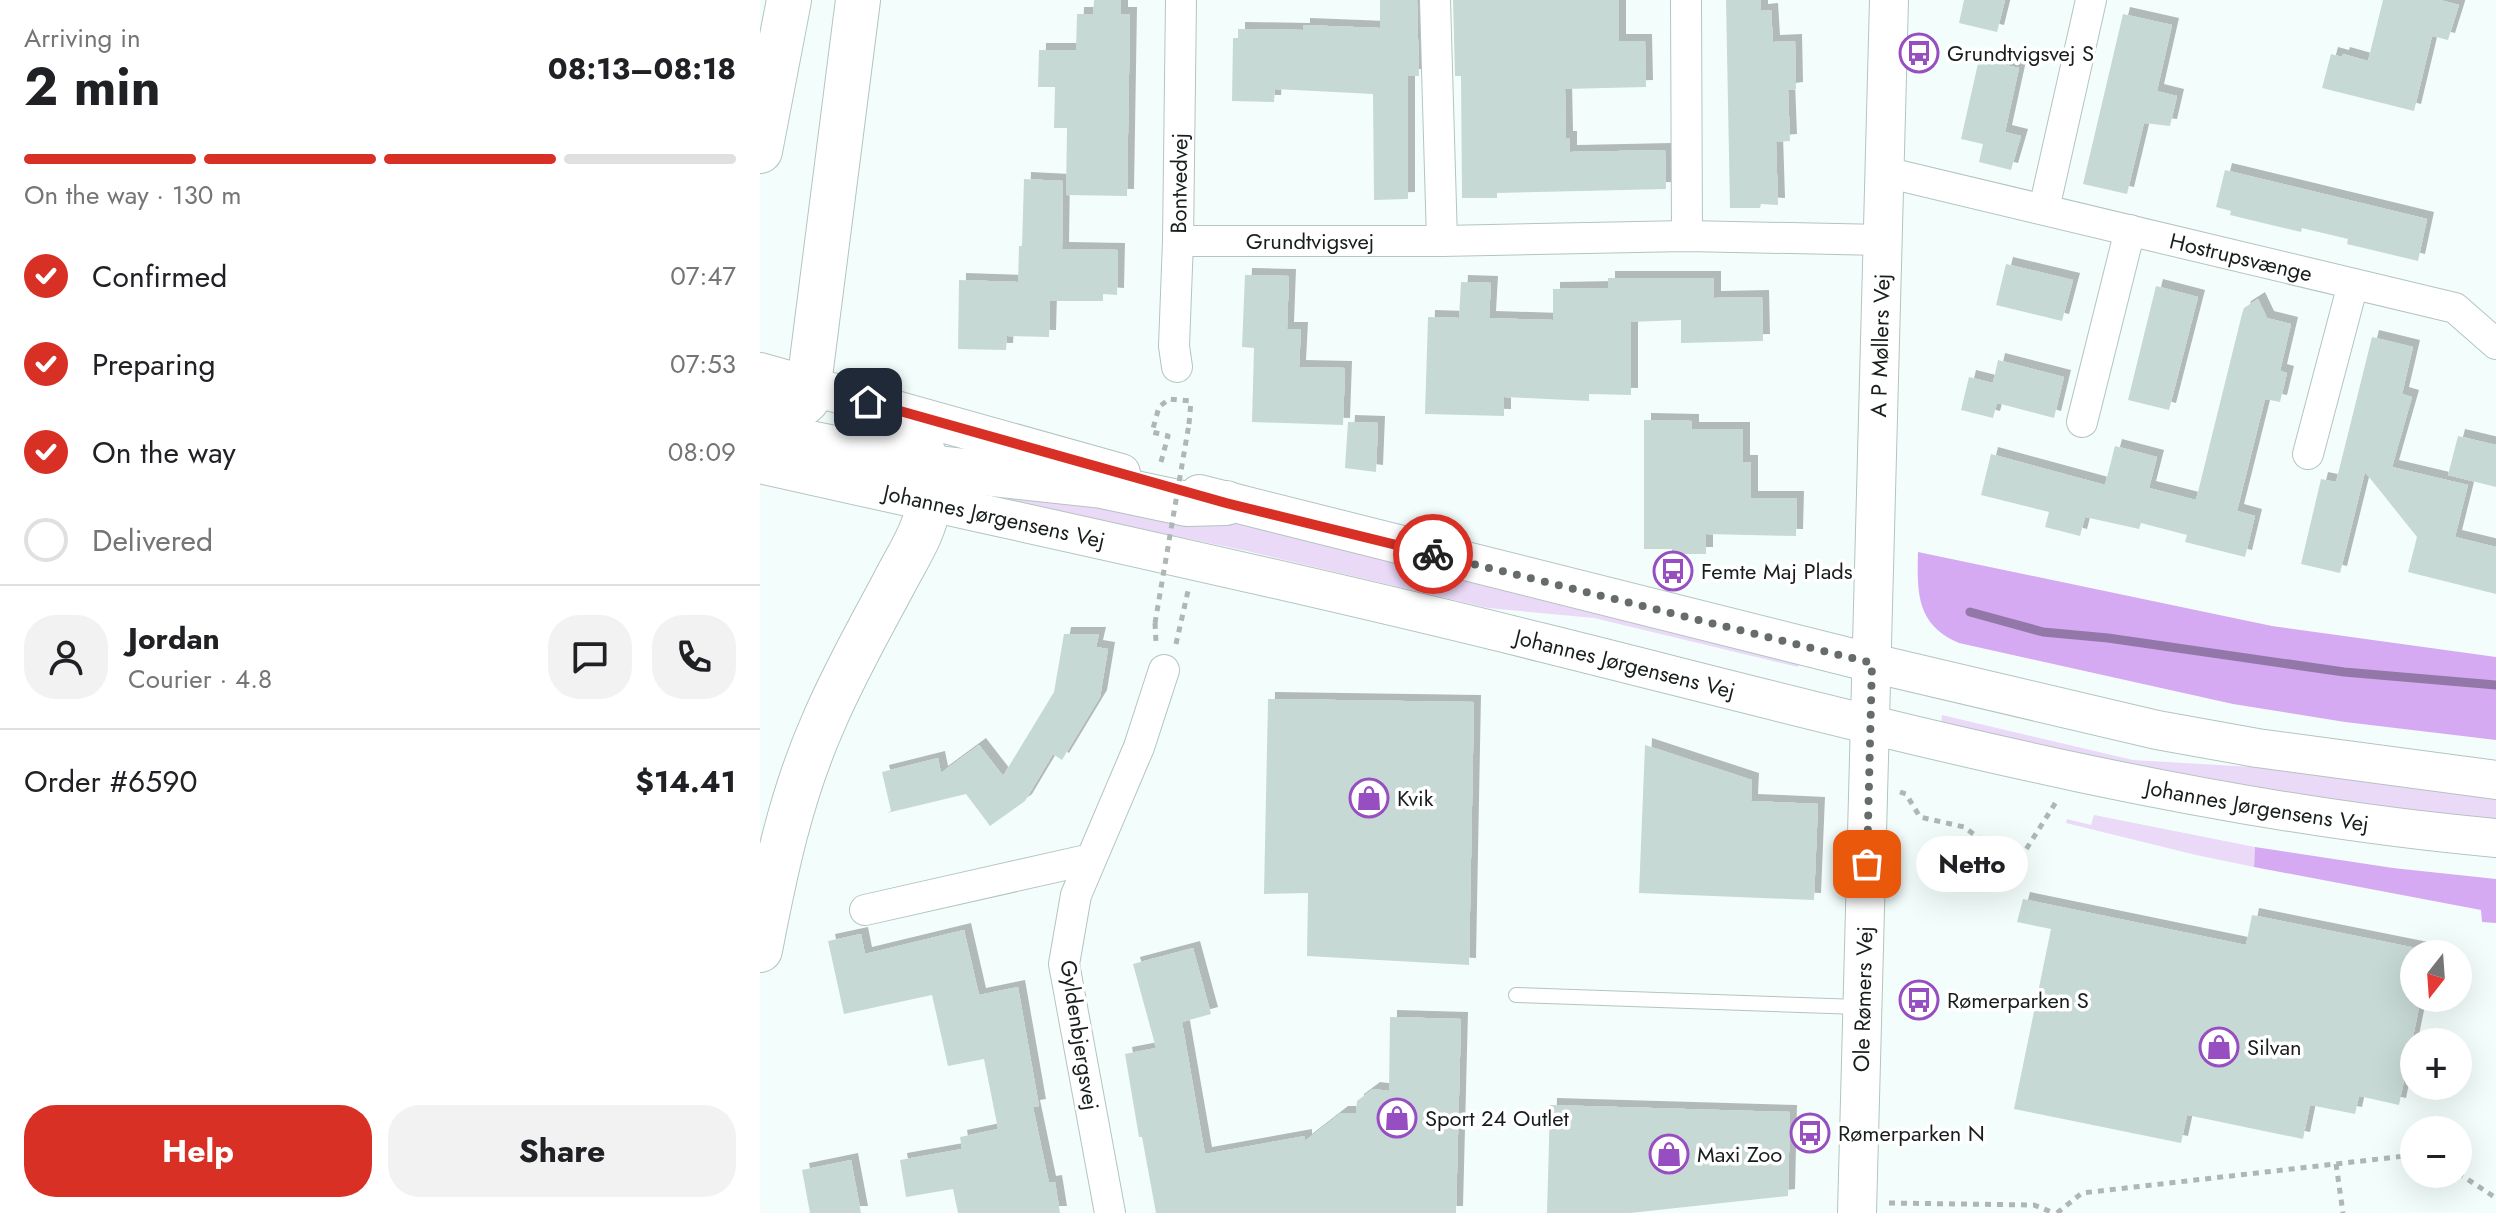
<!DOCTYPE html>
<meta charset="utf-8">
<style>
body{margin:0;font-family:Jost,sans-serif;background:#f2f2f2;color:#202124;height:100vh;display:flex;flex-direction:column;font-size:30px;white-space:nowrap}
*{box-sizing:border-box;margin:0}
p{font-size:26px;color:#757577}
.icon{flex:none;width:44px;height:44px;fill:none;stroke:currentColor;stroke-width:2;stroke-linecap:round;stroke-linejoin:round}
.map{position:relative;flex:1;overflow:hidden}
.sheet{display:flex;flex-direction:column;background:#fff;width:760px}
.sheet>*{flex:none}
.needle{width:52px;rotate:197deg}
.tools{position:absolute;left:1640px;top:940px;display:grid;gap:16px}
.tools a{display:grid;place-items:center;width:72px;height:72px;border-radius:50%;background:#fff;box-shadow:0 8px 32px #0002;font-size:40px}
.pin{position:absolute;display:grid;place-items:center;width:68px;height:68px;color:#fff;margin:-34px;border-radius:16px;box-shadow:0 4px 12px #0006}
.courier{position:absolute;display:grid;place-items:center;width:80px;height:80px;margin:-40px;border:6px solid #d93025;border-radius:50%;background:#fff;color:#222;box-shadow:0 2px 10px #0007}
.bubble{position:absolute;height:56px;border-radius:28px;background:#fff;box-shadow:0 8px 32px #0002;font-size:26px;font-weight:700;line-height:56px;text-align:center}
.head em{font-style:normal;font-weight:700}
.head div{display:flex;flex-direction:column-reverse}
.head{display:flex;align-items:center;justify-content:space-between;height:136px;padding:0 24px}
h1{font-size:52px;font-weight:700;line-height:60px}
.bar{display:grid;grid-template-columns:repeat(4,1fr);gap:12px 8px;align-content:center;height:96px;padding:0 24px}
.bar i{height:10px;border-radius:6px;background:#e0e0e0}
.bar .active{background:#d93025}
.bar p{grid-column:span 4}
.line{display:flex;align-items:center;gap:20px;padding:0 24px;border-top:2px solid #e0e0e0}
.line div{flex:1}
.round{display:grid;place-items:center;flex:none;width:84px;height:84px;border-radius:32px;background:#f2f2f2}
ol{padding:0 24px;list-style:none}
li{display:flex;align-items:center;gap:24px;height:88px}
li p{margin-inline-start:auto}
li .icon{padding:8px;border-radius:50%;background:#d93025;color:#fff;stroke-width:4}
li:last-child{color:#757577}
li i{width:44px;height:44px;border:4px solid #e0e0e0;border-radius:50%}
.primary-button{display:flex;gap:16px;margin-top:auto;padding:16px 24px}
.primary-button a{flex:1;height:92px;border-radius:32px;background:#d93025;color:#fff;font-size:32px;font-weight:700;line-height:92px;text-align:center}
.primary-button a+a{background:#f2f2f2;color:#202124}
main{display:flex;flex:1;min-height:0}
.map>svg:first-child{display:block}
</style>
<main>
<section class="sheet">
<div class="head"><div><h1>2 min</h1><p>Arriving in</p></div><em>08:13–08:18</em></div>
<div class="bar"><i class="active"></i><i class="active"></i><i class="active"></i><i></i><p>On the way · 130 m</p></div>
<ol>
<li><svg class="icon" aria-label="check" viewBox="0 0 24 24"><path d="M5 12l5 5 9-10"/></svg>Confirmed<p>07:47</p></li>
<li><svg class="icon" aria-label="check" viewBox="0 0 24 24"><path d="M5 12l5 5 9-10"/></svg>Preparing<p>07:53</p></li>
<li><svg class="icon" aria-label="check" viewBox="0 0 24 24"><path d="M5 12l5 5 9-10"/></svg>On the way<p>08:09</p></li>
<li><i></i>Delivered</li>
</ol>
<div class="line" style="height:144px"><a class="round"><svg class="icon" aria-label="person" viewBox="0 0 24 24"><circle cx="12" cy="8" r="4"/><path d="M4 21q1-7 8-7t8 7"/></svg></a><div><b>Jordan</b><p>Courier · 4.8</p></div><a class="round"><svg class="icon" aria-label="chat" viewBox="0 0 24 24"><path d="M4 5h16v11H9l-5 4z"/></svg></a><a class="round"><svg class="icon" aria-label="phone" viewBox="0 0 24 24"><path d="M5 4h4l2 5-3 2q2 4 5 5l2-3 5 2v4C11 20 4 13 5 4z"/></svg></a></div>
<div class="line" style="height:104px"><div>Order #6590</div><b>$14.41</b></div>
<div class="primary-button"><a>Help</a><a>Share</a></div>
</section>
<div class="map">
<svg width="1736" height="1213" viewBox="0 0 1736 1213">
<defs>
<filter id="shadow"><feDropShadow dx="7" dy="-7" stdDeviation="0" flood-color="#0004"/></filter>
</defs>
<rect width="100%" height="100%" fill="#f3fefc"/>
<g fill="#ebd9f8">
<path d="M211,493L459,519L1039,660L1038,667L834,618L728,608L487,551Z"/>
<path d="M1182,715L1373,760L1493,767L1736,799V821C1549,805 1365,764 1181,723Z"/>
<path d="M1334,815L1495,847L1494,867L1436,855L1306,823L1307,819L1331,825Z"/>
</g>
<g fill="#d5aaf2">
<path d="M1158,552L1512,626L1736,657V740L1585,722L1473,704L1199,643C1156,625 1157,592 1158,552Z"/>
<path d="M1495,847L1633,868L1736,879V923L1722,922L1721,910L1494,867Z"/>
</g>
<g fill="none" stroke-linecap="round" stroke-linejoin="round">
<path stroke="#9377a9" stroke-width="9" d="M1210,612L1283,632L1348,638L1584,672L1736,685"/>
</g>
<g fill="#c7d9d5" filter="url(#shadow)">
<path d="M334,0H361V14H370L367,196L306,195L307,128H294L295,87H278L279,50H316L317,14H333Z"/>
<path d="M620,0H657L659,76H648V199L614,200L613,94L515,89L514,102L472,101L473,38H478V29L543,30V25L620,28Z"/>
<path d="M693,0H859V41H885L886,87L805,89L806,138H810V152L905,150L906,189L737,193V198H702L701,76H695Z"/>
<path d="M966,0H1001V11L1011,10L1013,42L1035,41L1036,89L1028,90L1030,141L1016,142L1018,205L1001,204L1000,208H970Z"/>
<path d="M1204,0H1245L1237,32L1199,23Z"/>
<path d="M1623,0H1680L1699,5L1688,40L1672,36L1654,111L1562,88L1571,54L1582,57L1583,54L1608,61Z"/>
<path d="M1363,14L1412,25L1397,91L1417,96L1410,126L1384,123L1367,194L1323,184Z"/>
<path d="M1219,59L1259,68L1245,132L1261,136L1251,170L1219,162L1223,144L1201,139Z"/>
<path d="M1465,170L1667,219L1658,261L1587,244L1588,239L1542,228L1541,232L1470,215L1471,211L1456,207Z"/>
<path d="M264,179L303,181L302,249L358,250L357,295L343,294V301H290L289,337L247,336L246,350L198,349L199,280L258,282L259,246H262Z"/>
<path d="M1246,264L1313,280L1302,321L1236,305Z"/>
<path d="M485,275L529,276L527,329H541L539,367L585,368L583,425L492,422L494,348L482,347Z"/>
<path d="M848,278H954V298L1002,297L1003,341L921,343V320L871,322V395L829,394V401L744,397V416L665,414L668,317L699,318L701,282L731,283L729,318L793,320V289L848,288Z"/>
<path d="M1396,286L1438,297L1409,410L1368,400Z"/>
<path d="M1498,299L1507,318L1531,324L1520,371L1527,373L1520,402L1505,399L1477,511L1495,516L1485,557L1425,542L1427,535L1381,523L1379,529L1325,517L1320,536L1285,527L1289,512L1221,495L1231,454L1345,485L1355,446L1397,457L1389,488L1436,500L1482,314L1484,308Z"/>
<path d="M1612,337L1653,347L1642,394L1652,397L1632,467L1708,485L1695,537L1736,547V594L1648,572L1657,537L1605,472L1580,573L1541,564L1561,479L1576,482Z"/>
<path d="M1238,360L1304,377L1294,418L1237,403L1233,418L1201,410L1209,377L1233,383Z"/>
<path d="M884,420L932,421V429H983V462H991V498H1037L1036,536L946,534V554H912V549H884Z"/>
<path d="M588,422L618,423L616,472L585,468Z"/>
<path d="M1698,436L1736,445V487L1688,475Z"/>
<path d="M304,634H339L336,647L348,649L340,697L302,760L293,754L265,801L230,826L206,794L127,813L131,811L122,772L178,758L181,773L219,745L243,776L294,692Z"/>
<path d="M508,699L714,702L709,965L547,956L548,893L504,894Z"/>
<path d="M885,745L992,780L991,801L1058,804L1054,900L879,893Z"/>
<path d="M1263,899L1486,945L1492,915L1671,951L1670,954H1654V998H1661L1639,1105L1599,1096L1595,1114L1550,1105L1543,1139L1427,1115L1421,1143L1254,1109L1291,929L1257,922Z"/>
<path d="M204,930L219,995L258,987L279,1106L273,1107L289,1183L295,1182L300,1213H198L193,1189L146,1197L140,1160L202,1149L200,1137L238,1129L224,1059L188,1066L172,995L84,1014L68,941L101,934L105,954Z"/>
<path d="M433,948L451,1014L422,1022L445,1154L545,1136V1141L581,1113H596L597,1101L613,1089L629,1091L630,1017L701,1019L696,1213H396L382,1137H379L365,1054L396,1048L373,964Z"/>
<path d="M790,1105L1030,1112L1028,1196L870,1213H787Z"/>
<path d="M91,1160L101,1213H50L42,1170Z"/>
</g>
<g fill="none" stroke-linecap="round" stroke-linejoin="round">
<g stroke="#b3c4c1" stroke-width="16">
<path id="service" d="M756,995L1099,1007"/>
</g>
<g stroke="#b3c4c1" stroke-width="32">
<g id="minor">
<path d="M675,0L682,241"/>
<path d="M926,0L927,236"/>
<path id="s1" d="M1125,172L1695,308L1736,344"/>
<path d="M1284,209L1331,0"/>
<path id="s2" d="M418,241H682L927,236L1123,240"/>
<path id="s3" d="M417,367L414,346L418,241L421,0"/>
<path d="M1322,422L1370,230"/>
<path d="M1548,454L1593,284"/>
<path d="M105,910L331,859"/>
<path d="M350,1213L304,964L316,895L379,747L404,670"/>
</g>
</g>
<g stroke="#b3c4c1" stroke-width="40">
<g id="tertiary">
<path d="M0,372L361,473"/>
<path id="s4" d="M0,464C262,523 523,578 784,643C1098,721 1412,809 1736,838"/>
<path d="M439,494L1112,663L1397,730L1497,748L1736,780"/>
<path id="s5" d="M1097,1213L1129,0"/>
</g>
</g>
<g stroke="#b3c4c1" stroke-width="46">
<g id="primary">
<path d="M0,151L29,0"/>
<path d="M0,405C18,409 33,414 47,400L98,0"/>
<path d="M0,433L169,467L342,486L427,504L466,503"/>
<path d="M0,950C15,872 31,795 64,721C84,674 109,630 133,585C146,559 166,531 169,501C173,456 159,436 126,407"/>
</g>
</g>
<g stroke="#aeb7b5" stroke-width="5" stroke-dasharray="6 6" stroke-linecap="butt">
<path d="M429,424L431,401"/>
<path d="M401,462L408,436L392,432L399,407L409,399L431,401"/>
<path d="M395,623L396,642"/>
<path d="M416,644L428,591"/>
<path d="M1140,792L1146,794L1160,817L1204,827L1243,856"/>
<path d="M1260,859L1296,802"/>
<path d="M1576,1164L1583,1213"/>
<path d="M1698,1173L1736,1198"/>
<path d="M1129,1203L1274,1205L1294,1213"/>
<path d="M1297,1213L1322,1193L1654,1155"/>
</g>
<use href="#service" stroke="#fff" stroke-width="14"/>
<use href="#minor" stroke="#fff" stroke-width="30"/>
<use href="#tertiary" stroke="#fff" stroke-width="38"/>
<use href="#primary" stroke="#fff" stroke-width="44"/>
<path stroke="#aeb7b5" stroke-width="5" stroke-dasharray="6 6" stroke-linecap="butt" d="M395,623L429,424"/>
</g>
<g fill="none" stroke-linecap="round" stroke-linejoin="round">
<path stroke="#656c6b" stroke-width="8" stroke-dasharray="0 14.4" d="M673,554L1112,663L1107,864"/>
<path stroke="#d93025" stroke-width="10" d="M108,402L466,503L673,554"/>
</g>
<defs>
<g id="bus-ring" transform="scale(2)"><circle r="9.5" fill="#fff" stroke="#974ec1" stroke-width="1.5"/><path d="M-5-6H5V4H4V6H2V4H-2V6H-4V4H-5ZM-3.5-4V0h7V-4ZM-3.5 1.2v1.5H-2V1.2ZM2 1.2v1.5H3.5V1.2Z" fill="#974ec1"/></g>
<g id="shop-ring" transform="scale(2)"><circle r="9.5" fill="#fff" stroke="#974ec1" stroke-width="1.5"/><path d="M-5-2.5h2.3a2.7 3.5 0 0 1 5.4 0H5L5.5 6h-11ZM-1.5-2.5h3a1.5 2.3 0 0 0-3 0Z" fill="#974ec1"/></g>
</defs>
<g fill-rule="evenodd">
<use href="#bus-ring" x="1159" y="53"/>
<use href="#bus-ring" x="913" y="571"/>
<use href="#shop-ring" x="609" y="798"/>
<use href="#bus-ring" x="1159" y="1000"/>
<use href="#shop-ring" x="1459" y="1047"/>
<use href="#shop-ring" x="637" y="1118"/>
<use href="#bus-ring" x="1050" y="1133"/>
<use href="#shop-ring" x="909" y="1154"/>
</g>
<g text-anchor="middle" stroke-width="7" stroke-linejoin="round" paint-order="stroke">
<g font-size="22" fill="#181e1d" stroke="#fff" text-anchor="start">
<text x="1187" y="61">Grundtvigsvej S</text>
<text x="941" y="579">Femte Maj Plads</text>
<text x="637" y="806">Kvik</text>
<text x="1187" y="1008">Rømerparken S</text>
<text x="1487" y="1055">Silvan</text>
<text x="665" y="1126">Sport 24 Outlet</text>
<text x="1078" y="1141">Rømerparken N</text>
<text x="937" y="1162">Maxi Zoo</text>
</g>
<g font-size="22" fill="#181e1d" stroke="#fff">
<text dy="8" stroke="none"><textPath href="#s3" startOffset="184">Bontvedvej</textPath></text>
<text dy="8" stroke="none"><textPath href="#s2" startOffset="132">Grundtvigsvej</textPath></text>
<text dy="8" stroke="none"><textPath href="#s1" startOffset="366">Hostrupsvænge</textPath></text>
<text dy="8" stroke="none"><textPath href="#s5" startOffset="868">A P Møllers Vej</textPath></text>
<text dy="8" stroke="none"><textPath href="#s4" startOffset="240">Johannes Jørgensens Vej</textPath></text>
<text dy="8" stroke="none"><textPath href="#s4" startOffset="888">Johannes Jørgensens Vej</textPath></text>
<text dy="8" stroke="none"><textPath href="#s4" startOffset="1536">Johannes Jørgensens Vej</textPath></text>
<text dy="8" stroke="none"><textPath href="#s5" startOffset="214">Ole Rømers Vej</textPath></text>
<text transform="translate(320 1035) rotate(81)" y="8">Gyldenbjergsvej</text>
</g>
</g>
</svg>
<div class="tools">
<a><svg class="needle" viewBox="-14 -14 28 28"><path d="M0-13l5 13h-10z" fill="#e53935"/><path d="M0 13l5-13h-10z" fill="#757577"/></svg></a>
<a>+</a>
<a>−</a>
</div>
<div class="pin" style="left:1107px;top:864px;background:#ea580c"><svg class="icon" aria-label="bag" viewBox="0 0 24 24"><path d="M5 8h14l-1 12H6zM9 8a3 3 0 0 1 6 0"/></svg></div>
<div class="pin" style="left:108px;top:402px;background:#1f2937"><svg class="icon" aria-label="home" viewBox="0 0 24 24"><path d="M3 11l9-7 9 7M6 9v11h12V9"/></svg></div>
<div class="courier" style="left:673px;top:554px"><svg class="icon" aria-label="bike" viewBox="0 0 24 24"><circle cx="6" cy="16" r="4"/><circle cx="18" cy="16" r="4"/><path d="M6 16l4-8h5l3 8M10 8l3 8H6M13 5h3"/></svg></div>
<div class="bubble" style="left:1156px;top:836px;width:112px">Netto</div>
</div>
</main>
